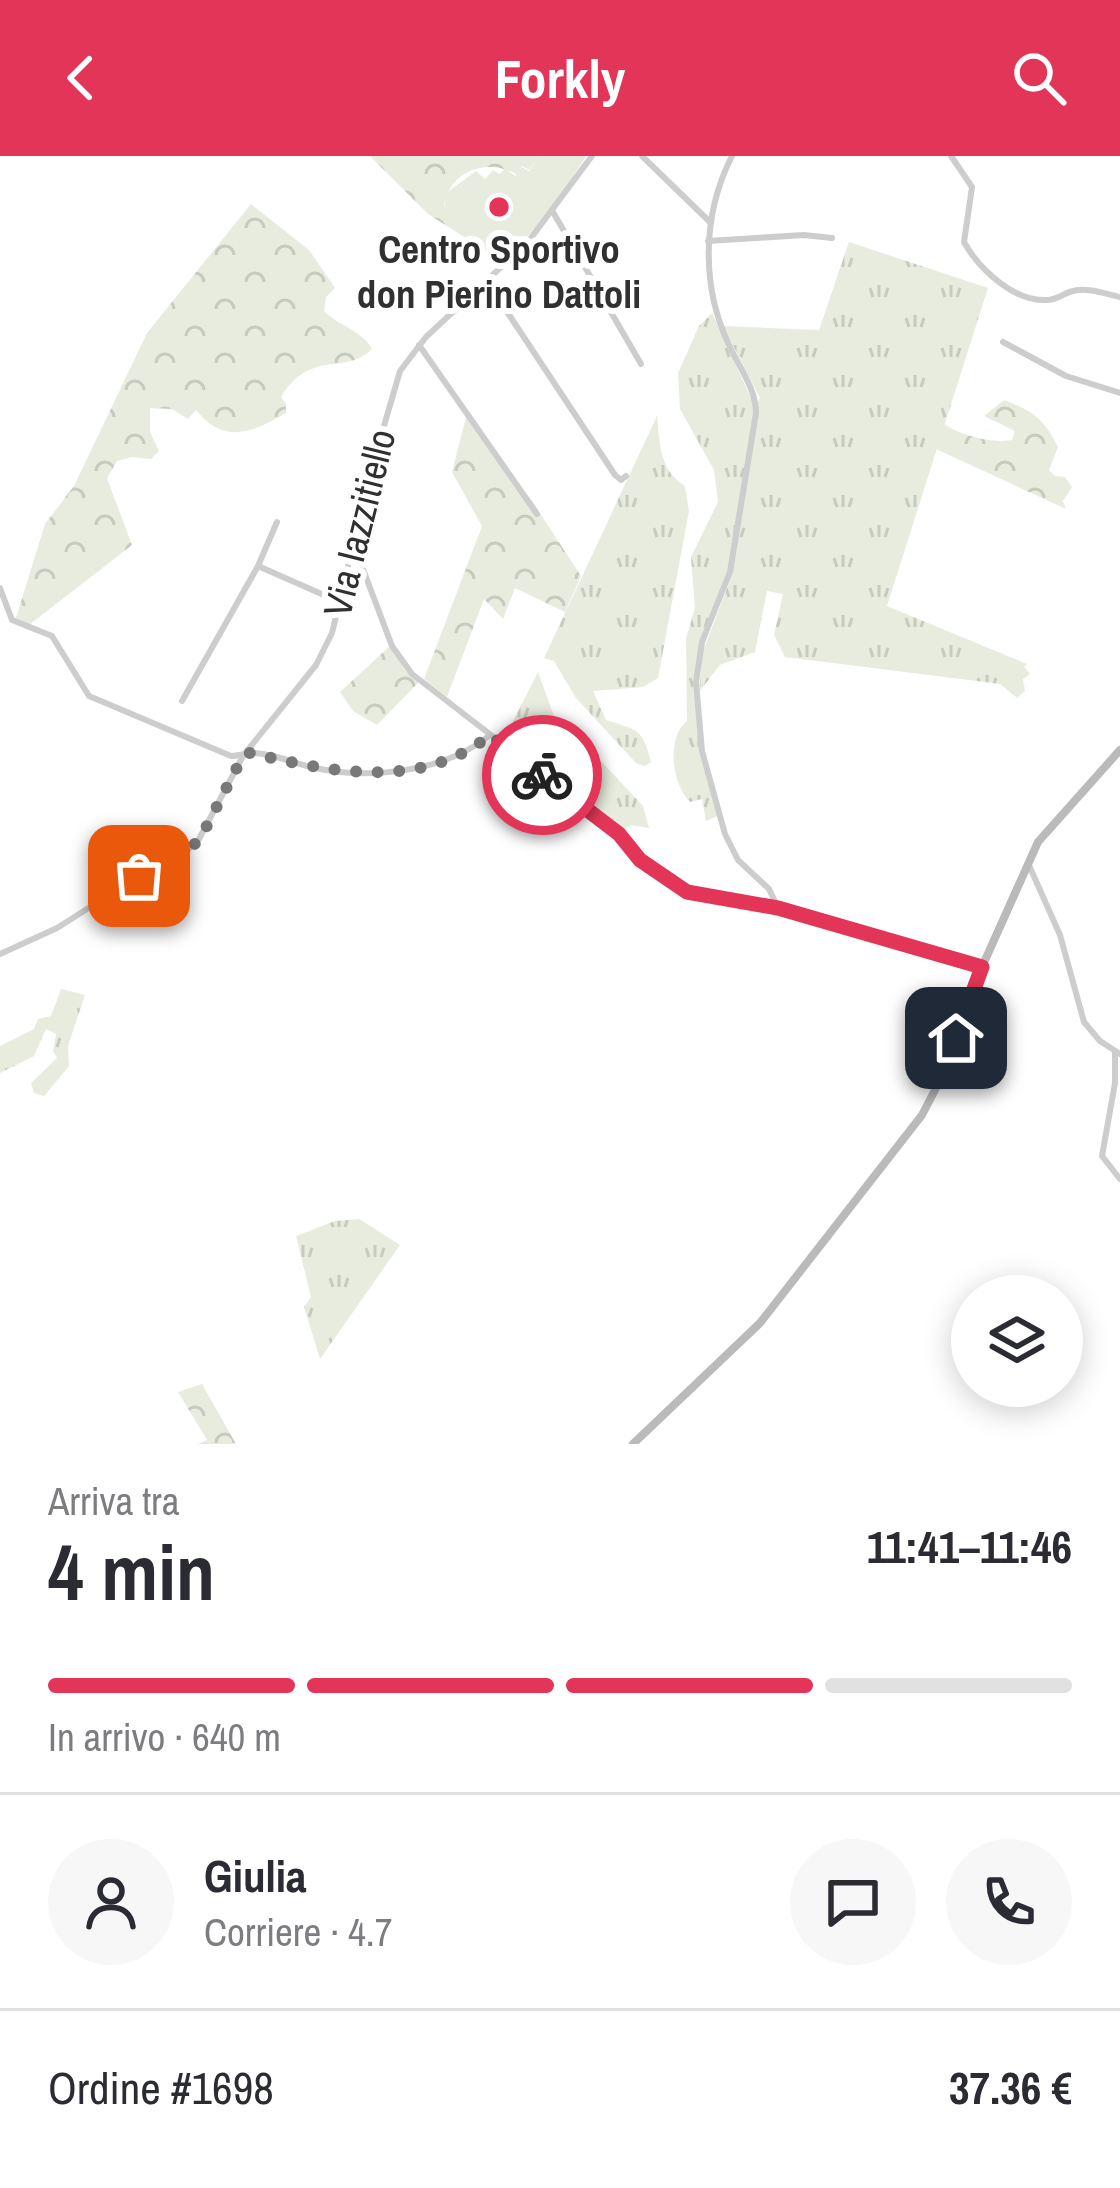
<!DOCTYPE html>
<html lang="it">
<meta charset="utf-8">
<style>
body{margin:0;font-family:"Archivo Narrow",sans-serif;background:#f7f7f7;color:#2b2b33;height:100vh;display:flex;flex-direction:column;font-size:45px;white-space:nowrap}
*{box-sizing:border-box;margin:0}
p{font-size:39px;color:#7c7c81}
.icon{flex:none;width:66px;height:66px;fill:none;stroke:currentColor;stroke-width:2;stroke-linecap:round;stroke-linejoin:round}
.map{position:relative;height:1288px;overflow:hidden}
.sheet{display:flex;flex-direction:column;background:#fff;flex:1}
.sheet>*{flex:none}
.fabs{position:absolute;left:951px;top:1119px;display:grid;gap:24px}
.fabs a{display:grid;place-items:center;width:132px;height:132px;border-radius:50%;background:#fff;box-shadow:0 6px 30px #0003;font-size:60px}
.pin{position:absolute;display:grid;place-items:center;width:102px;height:102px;color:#fff;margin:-51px;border-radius:24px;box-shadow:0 6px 18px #0006}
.courier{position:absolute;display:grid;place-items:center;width:120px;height:120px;margin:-60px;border:9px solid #e33557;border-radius:50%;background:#fff;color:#222;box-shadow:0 3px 15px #0007}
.headline em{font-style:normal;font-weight:700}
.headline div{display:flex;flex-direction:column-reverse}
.headline{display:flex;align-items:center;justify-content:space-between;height:204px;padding:0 48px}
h1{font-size:78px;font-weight:700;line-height:90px}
.bar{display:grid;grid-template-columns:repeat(4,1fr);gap:18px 12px;align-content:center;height:144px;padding:0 48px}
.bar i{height:15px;border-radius:9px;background:#e1e1e2}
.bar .active{background:#e33557}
.bar p{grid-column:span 4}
.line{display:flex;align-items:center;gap:30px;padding:0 48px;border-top:3px solid #e1e1e2}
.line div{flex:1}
.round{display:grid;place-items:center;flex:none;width:126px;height:126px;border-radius:63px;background:#f7f7f7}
header{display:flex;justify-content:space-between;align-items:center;height:156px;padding:0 48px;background:#e33557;color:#fff;font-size:54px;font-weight:700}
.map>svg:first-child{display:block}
</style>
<header><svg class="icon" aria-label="back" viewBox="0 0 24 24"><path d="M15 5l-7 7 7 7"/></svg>Forkly<svg class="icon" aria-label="search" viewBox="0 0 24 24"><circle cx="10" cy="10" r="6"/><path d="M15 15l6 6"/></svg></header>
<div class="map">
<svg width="1120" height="1288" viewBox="0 0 1120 1288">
<defs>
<pattern id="grass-tufts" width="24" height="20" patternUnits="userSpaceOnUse" patternTransform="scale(3)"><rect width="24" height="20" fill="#e7ecde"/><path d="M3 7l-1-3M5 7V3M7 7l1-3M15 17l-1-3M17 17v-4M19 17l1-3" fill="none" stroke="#c6cbbf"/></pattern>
<pattern id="forest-crowns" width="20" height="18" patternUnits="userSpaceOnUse" patternTransform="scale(3)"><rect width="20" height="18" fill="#e7ecde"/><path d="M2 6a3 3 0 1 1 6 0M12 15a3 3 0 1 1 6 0" fill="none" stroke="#c6cbbf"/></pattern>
</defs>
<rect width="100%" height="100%" fill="#fff"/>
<g fill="url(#grass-tufts)">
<path d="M849,86L988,132L887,450L1027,508L1024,511L1030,518L1023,523L1025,535L1017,542L1000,528L785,501L774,479L783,438L767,435L755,496L720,509L699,536L703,495L731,422L746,323L729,416L696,512L699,591L720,659L706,665L702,643L690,646C672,629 666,581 687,565L686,482L695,452L691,401L718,346L714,314L680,253L678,217L699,170L712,157L755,251L760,242L723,170L819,174Z"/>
<path d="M657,260C660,288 659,314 685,330L689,355L658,522L643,531L593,535L606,564C638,574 643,573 651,606L645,610L636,607L576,542L554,505L544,502Z"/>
<path d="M538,516L561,580L602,606L643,650L649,672L631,669L622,675L503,585Z"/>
<path d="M61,833L85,839L68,890L69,910L44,940L34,937L31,927L57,902L53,895L56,878L46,873L34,900L0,917V890L34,873L38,863L51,860Z"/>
<path d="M359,1063L400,1089L320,1203L304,1151L311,1141L296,1080L335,1065Z"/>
</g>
<g fill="url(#forest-crowns)">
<path d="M370,0H540L529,14L522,10L517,19C488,0 447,16 444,51L479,79L472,86L428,58Z"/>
<path d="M251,48L309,94L335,132L326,141L324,155C338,170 362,174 372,193C345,220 311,192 281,241L286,248V257C252,277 224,289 196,254L188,263L172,253L150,252V276L159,295L151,303L132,301L117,305L107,322L132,389L29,469L15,465L45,368L74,330L147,177Z"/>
<path d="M1004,244C1033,255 1044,263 1058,291L1049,314L1055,320L1065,321L1072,331L1063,345L1066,353L936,293L944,268C960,279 992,288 1012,284L1015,275L984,260Z"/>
<path d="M466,261L516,333L530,342L581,420L565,456L515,432L503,463L484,443L447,541L424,523L482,370L452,316Z"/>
<path d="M391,489L404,513L419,526L377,569L353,555L340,536Z"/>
<path d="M202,1228L236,1288H198L207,1284L178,1236Z"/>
</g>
<path fill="#e7ecde" d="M540,0H586L556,48L504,107L474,87L477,79L444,55L446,37L476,15L485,23L493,14L500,18L505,12L515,20L522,11L529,15Z"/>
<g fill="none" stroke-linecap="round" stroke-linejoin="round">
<g stroke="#cdcdcd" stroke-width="6">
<path d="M642,0L711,67"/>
<path d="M732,0C702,59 701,130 729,189C739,211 756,233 756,257L730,416L702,486L696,526L702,595L725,678L738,704L769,733L778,752L982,811"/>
<path d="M951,0L972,31L964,86C979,113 1014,146 1047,144C1057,144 1064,137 1073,135C1088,131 1106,138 1120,141"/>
<path d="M553,56L641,208"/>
<path d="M708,85L804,79L832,82"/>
<path d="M488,127L615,319L621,324L626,320"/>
<path d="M1003,186L1066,220L1120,237"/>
<path d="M419,189L537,358"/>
<path d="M353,397L358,400L392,490L412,518L619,678L640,703L687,736L778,752"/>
<path d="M258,410L342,447"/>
<path d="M0,432L12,464L52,480L89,540L231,600C237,600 243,598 249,597C269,596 296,608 315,612C370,624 445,616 490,579"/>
<path d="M182,545L258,410L277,366"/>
<path d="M1028,707L1060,779L1084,866L1100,885L1120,898"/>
<path d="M0,798L57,772L139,720L185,697L199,683L243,600L316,509L332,477L370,318L400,215L426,181L528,86L592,0"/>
<path d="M1115,896V927L1102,1000L1120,1023"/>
</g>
<path stroke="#bababa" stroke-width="8" d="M633,1288L760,1167L922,959L947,911L982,811L1038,686L1120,594"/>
</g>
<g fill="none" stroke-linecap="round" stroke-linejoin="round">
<path stroke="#787878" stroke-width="12" stroke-dasharray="0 21.6" d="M139,720L185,697L200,683L243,600L250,597C327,615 421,636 490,579L542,619"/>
<path stroke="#e33557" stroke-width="15" d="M542,619L619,678L640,704L687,736L778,752L982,811L956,882"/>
</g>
<circle fill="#e33557" stroke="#fff" stroke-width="4.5" cx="499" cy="51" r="12"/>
<g text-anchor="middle" stroke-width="12" stroke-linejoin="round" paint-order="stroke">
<g font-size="39" font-weight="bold" fill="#303030" stroke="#fff">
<text x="499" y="107">Centro Sportivo<tspan x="499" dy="45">don Pierino Dattoli</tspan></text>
</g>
<g font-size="39" fill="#303030" stroke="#fff">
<text transform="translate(359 367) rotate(-76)" y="14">Via Iazzitiello</text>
</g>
</g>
</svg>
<div class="fabs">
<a><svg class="icon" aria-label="layers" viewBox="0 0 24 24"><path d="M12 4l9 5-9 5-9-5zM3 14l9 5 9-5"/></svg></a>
</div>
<div class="pin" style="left:139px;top:720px;background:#ea580c"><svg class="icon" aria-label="bag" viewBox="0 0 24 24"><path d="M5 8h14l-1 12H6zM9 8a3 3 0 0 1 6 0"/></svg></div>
<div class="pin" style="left:956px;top:882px;background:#1f2937"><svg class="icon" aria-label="home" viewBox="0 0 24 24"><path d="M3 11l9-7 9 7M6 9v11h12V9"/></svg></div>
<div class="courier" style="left:542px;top:619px"><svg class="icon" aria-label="bike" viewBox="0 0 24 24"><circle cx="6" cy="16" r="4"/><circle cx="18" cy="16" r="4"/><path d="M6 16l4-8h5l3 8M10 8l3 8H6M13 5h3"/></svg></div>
</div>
<section class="sheet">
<div class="headline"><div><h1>4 min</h1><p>Arriva tra</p></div><em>11:41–11:46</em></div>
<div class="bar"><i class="active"></i><i class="active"></i><i class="active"></i><i></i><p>In arrivo · 640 m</p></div>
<div class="line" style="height:216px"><a class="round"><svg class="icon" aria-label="person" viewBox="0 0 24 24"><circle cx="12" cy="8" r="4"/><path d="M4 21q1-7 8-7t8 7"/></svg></a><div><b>Giulia</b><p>Corriere · 4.7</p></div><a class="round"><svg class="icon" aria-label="chat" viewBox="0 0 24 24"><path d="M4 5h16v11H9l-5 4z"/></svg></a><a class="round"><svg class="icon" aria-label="phone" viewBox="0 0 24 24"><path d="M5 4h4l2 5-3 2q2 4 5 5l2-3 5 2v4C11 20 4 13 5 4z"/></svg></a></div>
<div class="line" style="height:156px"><div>Ordine #1698</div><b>37.36 €</b></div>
</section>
